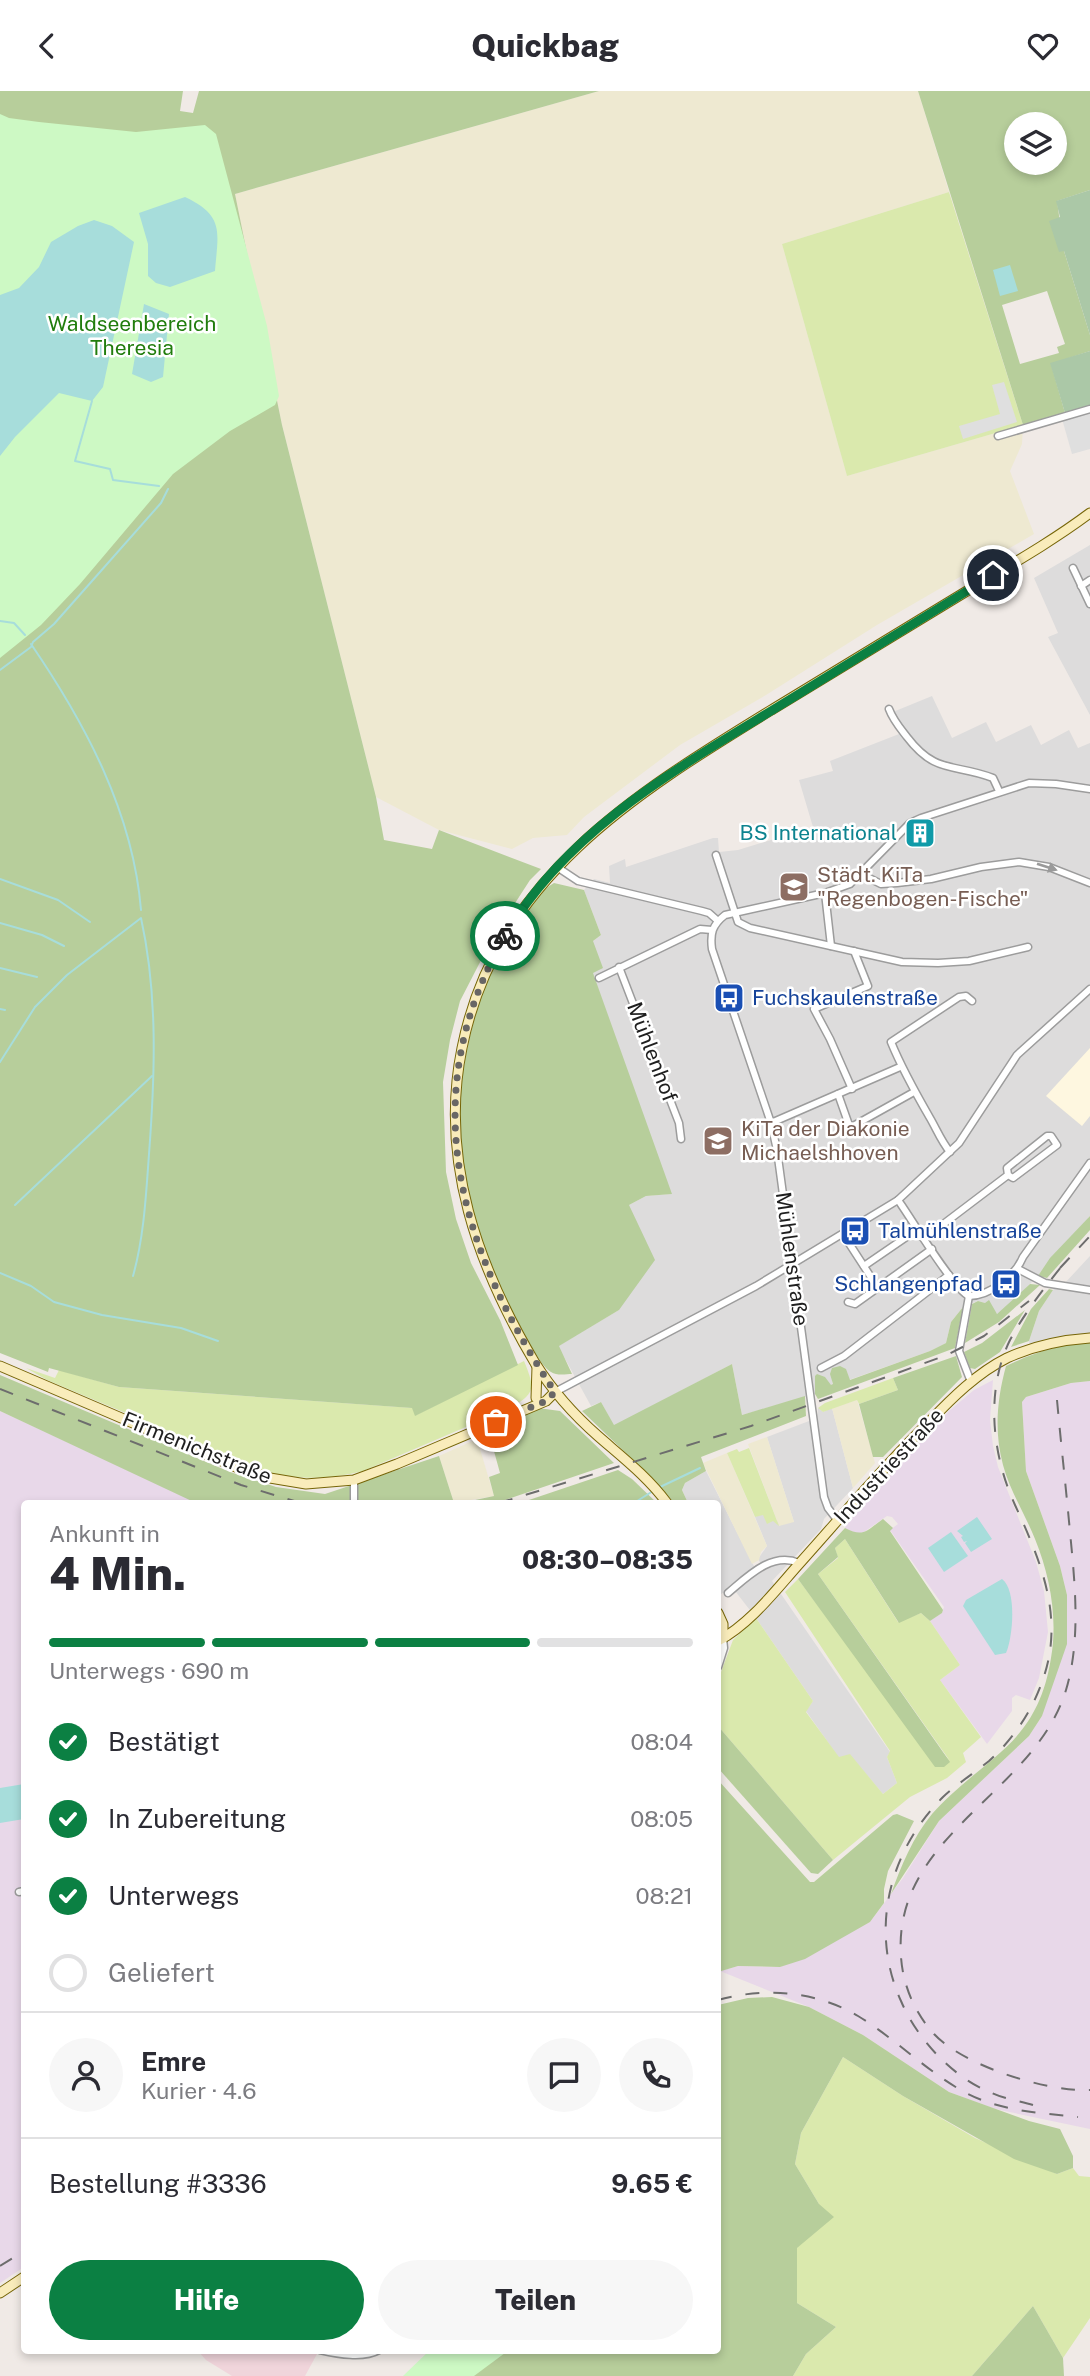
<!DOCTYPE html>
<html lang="de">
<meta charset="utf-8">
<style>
body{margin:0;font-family:"Public Sans",sans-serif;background:#f7f7f7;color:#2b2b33;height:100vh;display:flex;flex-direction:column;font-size:26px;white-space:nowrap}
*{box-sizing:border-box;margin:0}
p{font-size:23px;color:#7c7c81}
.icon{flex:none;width:38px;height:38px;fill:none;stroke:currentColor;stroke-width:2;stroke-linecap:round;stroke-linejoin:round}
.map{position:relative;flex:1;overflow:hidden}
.details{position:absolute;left:21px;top:1409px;width:700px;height:854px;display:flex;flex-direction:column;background:#fff;border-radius:7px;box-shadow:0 4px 10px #0003}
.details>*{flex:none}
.buttons{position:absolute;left:1004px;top:21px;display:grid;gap:14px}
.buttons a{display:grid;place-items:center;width:63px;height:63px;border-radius:50%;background:#fff;box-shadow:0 4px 10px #0003;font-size:35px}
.pin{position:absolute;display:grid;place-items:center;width:60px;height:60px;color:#fff;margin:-30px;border:4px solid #fff;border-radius:50%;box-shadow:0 2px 7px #0007}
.courier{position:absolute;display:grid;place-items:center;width:70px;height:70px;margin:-35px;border:5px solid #0b8043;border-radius:50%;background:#fff;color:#222;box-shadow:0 2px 9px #0007}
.summary em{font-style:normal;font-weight:800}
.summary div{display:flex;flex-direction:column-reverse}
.summary{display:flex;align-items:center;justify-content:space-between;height:119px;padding:0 28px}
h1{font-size:46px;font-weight:800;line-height:52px}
.bar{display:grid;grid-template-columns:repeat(4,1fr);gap:10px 7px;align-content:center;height:84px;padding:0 28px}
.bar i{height:9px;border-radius:5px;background:#e1e1e2}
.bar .current{background:#0b8043}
.bar p{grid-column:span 4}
.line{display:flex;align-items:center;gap:18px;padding:0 28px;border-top:2px solid #e1e1e2}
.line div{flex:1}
.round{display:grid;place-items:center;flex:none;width:74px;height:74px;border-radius:37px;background:#f7f7f7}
ol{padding:0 28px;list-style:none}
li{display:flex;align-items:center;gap:21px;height:77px}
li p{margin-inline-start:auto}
li .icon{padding:7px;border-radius:50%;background:#0b8043;color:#fff;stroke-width:4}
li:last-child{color:#7c7c81}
li i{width:38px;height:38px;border:4px solid #e1e1e2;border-radius:50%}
.action{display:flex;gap:14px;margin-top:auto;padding:14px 28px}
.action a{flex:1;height:80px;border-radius:42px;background:#0b8043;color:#fff;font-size:28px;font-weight:800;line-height:80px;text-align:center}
.action a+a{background:#f7f7f7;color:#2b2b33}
header{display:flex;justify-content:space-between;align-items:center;height:91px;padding:0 28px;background:#fff;font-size:32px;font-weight:800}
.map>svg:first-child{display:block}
</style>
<header><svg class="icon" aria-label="back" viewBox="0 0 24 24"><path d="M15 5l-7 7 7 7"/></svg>Quickbag<svg class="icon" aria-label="heart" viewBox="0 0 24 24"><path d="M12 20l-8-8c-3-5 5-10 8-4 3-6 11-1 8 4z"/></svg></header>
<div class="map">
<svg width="1090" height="2285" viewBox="0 0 1090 2285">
<rect width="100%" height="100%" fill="#f0eae6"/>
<g fill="#dddcdc">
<path d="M1090,454V624L1048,546L1058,542L1034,487Z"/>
<path d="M932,605L952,647L986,631L996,651L1031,634L1041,654L1069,639L1078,657L1090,652V1125L1038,1185L1009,1214L997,1223L985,1212L978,1210L963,1216L951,1231L946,1252L930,1260L849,1289H832L833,1294L830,1295L815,1285V1303L742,1324L732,1273L614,1335L601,1311L591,1315L558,1255L619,1219L629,1114L646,1105L671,1103L592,881L593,850L601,844L584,799L594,788L610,792L609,775L625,768L626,776L713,747H718L719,761L738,759L813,736L799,689L833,680L830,670L899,643L888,623Z"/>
<path d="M1090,1165V1251L1054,1256L1032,1262L1029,1250L1039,1220L1053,1199L1060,1192H1065Z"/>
<path d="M818,1317L823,1321L832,1317L853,1397L824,1428L821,1438L772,1490L890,1661L887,1666L897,1692L883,1703L850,1664L839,1667L806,1620L813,1610L756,1527L732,1496L721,1503L718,1499V1412H688L682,1399L685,1392L706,1380L758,1483L765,1479L758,1468L767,1455L755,1426L763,1423L773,1430L794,1431L767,1346L817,1327Z"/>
</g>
<path fill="#f0d5db" d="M197,2259H321L317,2263L305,2285H232L206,2269Z"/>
<g fill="#e8d8e9">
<path d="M993,1289L990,1329L993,1355L998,1376L1036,1471L1044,1500L1048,1541L1039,1587L1030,1609L1016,1604L1012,1607V1620L987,1653L940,1589L960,1574L930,1530L942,1522L944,1516L890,1439L898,1433L892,1426L887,1425L861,1443H857L845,1437L846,1433L949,1320L974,1299Z"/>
<path d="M1090,1290V2038L995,2018L949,2001L863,1944L809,1916L720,1880L738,1875L780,1876L870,1831L903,1787L939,1730L1029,1645L1042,1625L1067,1504L1060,1475L1026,1380L1022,1311L1026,1306L1071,1292Z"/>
<path d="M0,1320L198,1412H24V2176L0,2192Z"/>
</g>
<path fill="#fef7e0" d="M1090,957V1025L1082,1035L1046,1005Z"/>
<g fill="#eee9d1">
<path d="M599,0H918L949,101L782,153L847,385L1023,334L1022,353L1010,380L1034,443L877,534L766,604L680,654L584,726L567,744L533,747L512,758L439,739L376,706L282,334L235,103Z"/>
<path d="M857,1309L875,1372L853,1397L832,1317Z"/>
<path d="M767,1346L794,1431L779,1435L748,1353Z"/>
<path d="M477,1348L494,1405L454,1412L439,1365Z"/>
<path d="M727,1362L767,1455L761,1461L759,1469L752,1473L703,1372Z"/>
</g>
<g fill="#dae9ad">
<path d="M949,101L1023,334L847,385L782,153Z"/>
<path d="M524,1270C536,1299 535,1303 508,1318L363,1380C328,1389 299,1389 264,1380L47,1289L26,1277L55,1287L59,1279L119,1296L413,1317L416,1324Z"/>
<path d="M893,1287L898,1299L859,1313L857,1309L823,1321L818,1317L825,1312Z"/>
<path d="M749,1357L779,1435L773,1430L767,1433L763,1424L755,1426L727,1362L737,1358L739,1361Z"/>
<path d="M845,1448L898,1531L921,1522L930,1530L960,1574L940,1589L981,1646L963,1662L966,1671L947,1687L910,1706L833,1769L718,1635V1589L733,1549L756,1527L813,1610L806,1621L839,1666L850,1663L883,1703L897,1692L887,1666L890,1660L785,1501L798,1488L848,1555L950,1670L818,1483L838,1467L835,1457Z"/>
<path d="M843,1966L903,2005L975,2047L1057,2083L1073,2077L1079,2085L1090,2086V2227L1063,2267L1033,2215L972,2285H793L806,2263L836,2236L797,2212V2157L819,2113L795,2073L801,2042Z"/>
</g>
<g fill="#b7ce9b" fill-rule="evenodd">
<path d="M0,0H183L180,20L193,22L199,0H599L235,103L282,334L376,706L384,749L432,758L439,739L541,778L530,789L493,846L460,910L450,949L443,991L446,1081L456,1128L471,1172L500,1229L518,1274L415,1325L412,1317L119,1296L49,1277L48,1281L0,1262Z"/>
<path d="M918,0H1090V99L1057,110L1064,160L1090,244V260L1051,273L1065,322L1023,334ZM1017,33H1055V72H1017ZM1047,200L1065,253L1057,256L1059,262L1020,273L1002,214Z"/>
<path d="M554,792L584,799L601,844L593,850L603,877L593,882L672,1103L646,1105L629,1114L655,1169L619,1219L559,1255L572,1283C566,1283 557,1285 551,1281C540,1275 526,1245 519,1233C467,1140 444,1042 472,937C480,905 492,873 511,845C523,826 534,803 554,792Z"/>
<path d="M1090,1125V1139L1047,1187L1038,1185L1050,1167Z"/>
<path d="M1030,1193L1040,1194L999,1231L965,1252L972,1213L978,1210L985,1212L989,1209L997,1223Z"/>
<path d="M1049,1198L1053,1199L1039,1220L1029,1250L1011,1256L1031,1218Z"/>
<path d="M963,1216L955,1257L818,1308L815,1303V1285L817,1283L825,1286L831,1294L833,1293L830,1283L832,1277L840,1275L846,1278L850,1289L930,1260L946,1252L951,1231Z"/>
<path d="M1025,1219L1000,1261L975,1278L970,1277L964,1261L982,1252Z"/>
<path d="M1090,1251V1290L1071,1292L1026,1306L1022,1311L1026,1380L1060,1475L1067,1504V1553L1042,1625L1029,1645L939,1730L891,1803C901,1775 913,1746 932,1723C984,1665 1037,1656 1051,1567C1058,1527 1050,1485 1035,1448C1025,1423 1010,1400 1003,1374C994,1341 997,1308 1006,1275C1033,1262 1060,1253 1090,1251Z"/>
<path d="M956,1265L962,1286L883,1366H873L859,1313L898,1299L893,1287Z"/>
<path d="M732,1273L742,1324L805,1305L806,1325L701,1366L706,1380L685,1392L682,1399L688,1412H674L659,1394L582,1320L601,1311L614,1334Z"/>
<path d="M0,1284L230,1381L276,1396L325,1403L439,1365L454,1412H196L0,1320Z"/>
<path d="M538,1317L560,1320L614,1372L502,1410L461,1412L494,1405L489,1386L500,1382L489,1342Z"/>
<path d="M618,1379L632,1388L657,1412H520Z"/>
<path d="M883,1428L893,1437L890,1440L943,1519L942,1522L930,1530L921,1522L899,1532L845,1448L835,1457L838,1466L818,1483L950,1671L944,1676H935L798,1488L845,1437C864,1447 867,1439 883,1428Z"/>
<path d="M718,1635L833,1769L818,1783L811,1782L718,1677Z"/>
<path d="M718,1689L810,1791H814L893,1724L897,1723L914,1730L888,1780L884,1798V1812L870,1831L805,1868L780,1876L738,1875L718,1881Z"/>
<path d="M772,1906L809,1916L863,1944L949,2001L1029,2030L1060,2038L1073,2065V2077L1057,2083L1014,2068L903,2005L843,1966L801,2042L795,2073L819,2113L834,2126L797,2157V2212L836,2236L806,2263L793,2285H471L500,2259H718V1914L748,1907Z"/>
<path d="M1033,2215L1063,2267L1064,2285H972Z"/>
</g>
<g fill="#abc8a7">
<path d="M1090,99V244L1064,160L1059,161L1049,130L1060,126L1056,110Z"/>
<path d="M1090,260V314L1065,322L1050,272Z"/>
</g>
<g fill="#cdf9c4">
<path d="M0,23L9,27L39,31L136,41L205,34L216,43L267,235L279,305L275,314L230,340L173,383L80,493L41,534L0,567Z"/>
<path d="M430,2259H509L474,2285H403Z"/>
</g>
<g fill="#dfdfdf">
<path d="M1004,291L1017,331L963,348L959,335L1000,323L992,294Z"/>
<path d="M1090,321V358L1072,363L1062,328Z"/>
</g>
<g fill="#a7dddb">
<path d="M185,106C225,125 218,141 215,180L170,196L156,192L148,185V153L139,122Z"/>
<path d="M94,129L112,135L134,151L103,296L92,310L59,302L15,346L0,365V204L19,197L39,176L51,151L78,135Z"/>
<path d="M1010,174L1018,200L1000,205L993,179Z"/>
<path d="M144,213L169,223L163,286L151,291L132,283Z"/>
<path d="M977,1426L992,1448L971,1461L965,1452L967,1450L964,1451L961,1446L963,1445L957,1440Z"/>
<path d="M951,1441L968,1465L944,1481L928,1457Z"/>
<path d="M1002,1488C1017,1499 1013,1546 1006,1562L995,1564L963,1515L966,1509Z"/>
<path d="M24,1693V1728L0,1732V1697Z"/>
</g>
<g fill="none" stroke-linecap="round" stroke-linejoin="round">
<g stroke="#a7dddb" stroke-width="2">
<path d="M92,310L75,370L110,378L113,389L159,395"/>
<path d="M0,530L14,532L25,544"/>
<path d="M31,553C85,632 133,721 141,819"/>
<path d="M0,579L31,556L33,551L54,533L161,412L168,398"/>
<path d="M0,788L58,809L90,831"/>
<path d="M0,832L42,844L64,855"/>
<path d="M0,877L37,886"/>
<path d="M0,918L5,919"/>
<path d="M0,971L35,916L67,884L141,827C158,904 155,984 149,1063C146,1104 144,1146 133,1185"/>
<path d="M15,1114L152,985"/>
<path d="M0,1182L31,1195L54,1211L102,1224L181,1237L218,1250"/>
<path d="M658,1397L700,1377"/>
<path d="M634,1412L653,1400"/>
</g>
<g stroke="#9c9c9c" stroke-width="9">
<g id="street">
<path d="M998,345L1090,318"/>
<path d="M1073,477L1090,513"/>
<path d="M1081,495L1090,489"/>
<path d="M889,618C893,629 900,637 907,646C936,684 954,672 993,687L999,700"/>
<path d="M716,764L738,831L750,837L902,871L938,872L969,870L1028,856"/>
<path d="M557,776L578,790L702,820L709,822L718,830"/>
<path d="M861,783L881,793L897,792L931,788L981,776L1019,771L1049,776L1090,792"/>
<path d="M825,802L831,855"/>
<path d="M619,876L679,1032L681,1048"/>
<path d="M599,887L700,838L712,839"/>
<path d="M852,998L830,948L814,918L868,895L854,860"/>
<path d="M838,1003L849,1034L853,1035L914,1001"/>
<path d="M771,1032L900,976"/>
<path d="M950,1061C941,1050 937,1039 930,1027C915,1001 902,978 891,951L959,906L966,905L972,910"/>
<path d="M898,1109C911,1127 954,1199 969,1205"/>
<path d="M843,1143L878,1197"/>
<path d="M925,1147L1008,1084L1007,1077L1047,1045H1051L1057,1054L1013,1087L1008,1084"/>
<path d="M864,1175L918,1138"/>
<path d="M1018,1178L1045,1192L1090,1199"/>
<path d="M969,1205C990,1205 1015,1185 1023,1166L1090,1072"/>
<path d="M969,1205L959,1260L971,1291"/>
<path d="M848,1211L855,1213L932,1158"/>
<path d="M821,1277L844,1265L949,1184"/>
<path d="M555,1301L756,1195L898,1109L959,1052L1017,964L1090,898"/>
<path d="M354,1389V1412"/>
<path d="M838,1430L828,1417L824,1406L777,1059L771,1032L712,858C710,843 712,834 725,824L825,802L850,793L910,732L921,727L1029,692L1056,693L1090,698"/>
<path d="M728,1502C747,1486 772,1460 799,1472"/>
<path d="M718,1576L724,1557L723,1547"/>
<path d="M19,1801L24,1800"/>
<path d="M320,2259C338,2263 363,2268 379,2259"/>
</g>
</g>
<g stroke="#766507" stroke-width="11">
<g id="secondary">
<path d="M0,1275L238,1377L270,1387L306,1393L354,1389L397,1373L546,1310L555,1301"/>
<path d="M536,1307L537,1276"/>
<path d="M667,1412C648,1386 622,1366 598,1345C574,1324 552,1299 535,1272C478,1176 439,1069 462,957C496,787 636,702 773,618C836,580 899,542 962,503C1005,477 1050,452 1090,422"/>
<path d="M718,1522L723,1533V1547"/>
<path d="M718,1550C750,1533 775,1500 799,1473C842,1425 883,1376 929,1331C952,1307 977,1282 1007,1267C1033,1255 1062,1249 1090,1247"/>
<path d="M0,2202L24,2186"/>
</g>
</g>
<use href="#street" stroke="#fff" stroke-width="6"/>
<use href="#secondary" stroke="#f9ecbb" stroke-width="9"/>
<g stroke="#6d6d6d" stroke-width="2" stroke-dasharray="14 14" stroke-linecap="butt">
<path d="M1060,1177L1090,1145"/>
<path d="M0,1298L241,1394L301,1412"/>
<path d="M1057,1309C1061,1353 1066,1397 1070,1441C1075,1493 1081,1549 1066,1599C1034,1704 892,1743 901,1866C903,1895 915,1922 934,1943C964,1975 1047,2001 1090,1999"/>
<path d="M499,1412L751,1335L947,1264L984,1245L1029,1210"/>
<path d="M718,1909C764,1896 816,1900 858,1925C896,1948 928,1982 968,2003C1002,2020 1040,2022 1078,2026"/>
<path d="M1033,2014C1020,2010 1005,2008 992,2002C953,1987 917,1948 901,1910C869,1839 889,1760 943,1706C957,1693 974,1682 989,1670C1019,1643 1041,1606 1049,1566C1059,1512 1037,1462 1015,1414C992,1364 985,1300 1010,1249C1025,1221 1045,1196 1065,1171"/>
<path d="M0,2175L24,2160"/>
</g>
</g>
<defs><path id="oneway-solid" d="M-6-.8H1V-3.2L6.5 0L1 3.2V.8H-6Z" transform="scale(1.75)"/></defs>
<use fill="#9a9a9a" href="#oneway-solid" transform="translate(1047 776) rotate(18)"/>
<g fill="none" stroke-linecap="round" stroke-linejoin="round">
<path stroke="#686665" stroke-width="7" stroke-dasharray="0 12.6" d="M496,1331L546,1310L555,1301C459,1158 413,1004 505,845"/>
<path stroke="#0b8043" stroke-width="9" d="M505,845C568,736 685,673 789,609C857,568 925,526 993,484"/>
</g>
<defs>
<g id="building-square" transform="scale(1.575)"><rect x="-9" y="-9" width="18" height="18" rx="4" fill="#0f9aa8" stroke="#fff"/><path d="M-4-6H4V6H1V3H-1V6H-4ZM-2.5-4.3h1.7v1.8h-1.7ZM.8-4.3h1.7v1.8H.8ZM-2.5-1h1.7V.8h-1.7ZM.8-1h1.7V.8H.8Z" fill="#fff"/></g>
<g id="school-square" transform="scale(1.575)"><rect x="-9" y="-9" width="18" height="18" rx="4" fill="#8d6e63" stroke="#fff"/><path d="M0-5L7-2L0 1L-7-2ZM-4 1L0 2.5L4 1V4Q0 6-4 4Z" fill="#fff"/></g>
<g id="bus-square" transform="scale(1.575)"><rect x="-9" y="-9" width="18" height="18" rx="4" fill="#1a4fb4" stroke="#fff"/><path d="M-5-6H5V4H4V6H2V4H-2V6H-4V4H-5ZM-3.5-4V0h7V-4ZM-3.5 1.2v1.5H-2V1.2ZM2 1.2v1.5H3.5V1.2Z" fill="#fff"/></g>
</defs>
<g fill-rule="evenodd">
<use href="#building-square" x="920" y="742"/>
<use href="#school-square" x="794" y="796"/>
<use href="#bus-square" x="729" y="907"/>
<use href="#school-square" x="718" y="1050"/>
<use href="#bus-square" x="855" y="1140"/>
<use href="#bus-square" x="1006" y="1193"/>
</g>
<g text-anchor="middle" stroke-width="5" stroke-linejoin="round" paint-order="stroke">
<g font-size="21" fill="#217d0d" stroke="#fff">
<text x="132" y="240">Waldseenbereich<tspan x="132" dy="24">Theresia</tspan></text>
</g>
<g font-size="21" fill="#0d838f" stroke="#fff" text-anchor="end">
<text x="897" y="749">BS International</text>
</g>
<g font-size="21" fill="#785e54" stroke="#fff" text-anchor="start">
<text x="817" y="791">Städt. KiTa<tspan x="817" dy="24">"Regenbogen-Fische"</tspan></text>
<text x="741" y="1045">KiTa der Diakonie<tspan x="741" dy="24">Michaelshhoven</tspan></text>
</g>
<g font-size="21" fill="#164399" stroke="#fff" text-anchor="start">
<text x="752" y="914">Fuchskaulenstraße</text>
<text x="878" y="1147">Talmühlenstraße</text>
<text x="983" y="1200" text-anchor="end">Schlangenpfad</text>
</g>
<g font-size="21" fill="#1f1f1f" stroke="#fff">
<text transform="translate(652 961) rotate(69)" y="7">Mühlenhof</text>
<text transform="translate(792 1168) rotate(82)" y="7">Mühlenstraße</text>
<text transform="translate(197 1357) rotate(22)" y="7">Firmenichstraße</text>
<text transform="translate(889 1375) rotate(-47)" y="7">Industriestraße</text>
</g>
</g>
</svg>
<div class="buttons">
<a><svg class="icon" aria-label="layers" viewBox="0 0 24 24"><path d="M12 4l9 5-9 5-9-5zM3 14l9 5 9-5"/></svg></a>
</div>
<div class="pin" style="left:496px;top:1331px;background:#ea580c"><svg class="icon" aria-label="bag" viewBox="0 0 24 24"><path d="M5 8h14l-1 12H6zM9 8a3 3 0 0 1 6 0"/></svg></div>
<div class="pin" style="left:993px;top:484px;background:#1f2937"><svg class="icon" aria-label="home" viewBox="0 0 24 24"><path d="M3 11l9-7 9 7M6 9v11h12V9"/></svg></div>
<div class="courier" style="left:505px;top:845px"><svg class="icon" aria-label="bike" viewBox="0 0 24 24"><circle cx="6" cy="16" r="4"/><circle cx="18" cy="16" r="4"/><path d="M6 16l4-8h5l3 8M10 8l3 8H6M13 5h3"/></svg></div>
<section class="details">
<div class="summary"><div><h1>4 Min.</h1><p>Ankunft in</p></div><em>08:30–08:35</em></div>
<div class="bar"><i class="current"></i><i class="current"></i><i class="current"></i><i></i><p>Unterwegs · 690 m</p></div>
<ol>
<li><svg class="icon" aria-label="check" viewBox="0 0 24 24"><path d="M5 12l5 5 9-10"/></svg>Bestätigt<p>08:04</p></li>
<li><svg class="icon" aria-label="check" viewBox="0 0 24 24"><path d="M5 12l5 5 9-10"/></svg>In Zubereitung<p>08:05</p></li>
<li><svg class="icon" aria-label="check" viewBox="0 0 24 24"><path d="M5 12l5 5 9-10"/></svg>Unterwegs<p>08:21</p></li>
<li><i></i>Geliefert</li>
</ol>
<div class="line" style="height:126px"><a class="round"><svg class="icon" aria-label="person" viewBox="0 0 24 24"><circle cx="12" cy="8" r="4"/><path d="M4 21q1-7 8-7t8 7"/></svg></a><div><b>Emre</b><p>Kurier · 4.6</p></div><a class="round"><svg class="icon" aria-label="chat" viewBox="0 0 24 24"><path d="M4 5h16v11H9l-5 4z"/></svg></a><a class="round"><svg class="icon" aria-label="phone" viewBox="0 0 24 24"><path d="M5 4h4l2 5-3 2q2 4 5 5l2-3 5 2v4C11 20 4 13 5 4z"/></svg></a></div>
<div class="line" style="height:91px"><div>Bestellung #3336</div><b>9.65 €</b></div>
<div class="action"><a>Hilfe</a><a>Teilen</a></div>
</section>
</div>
